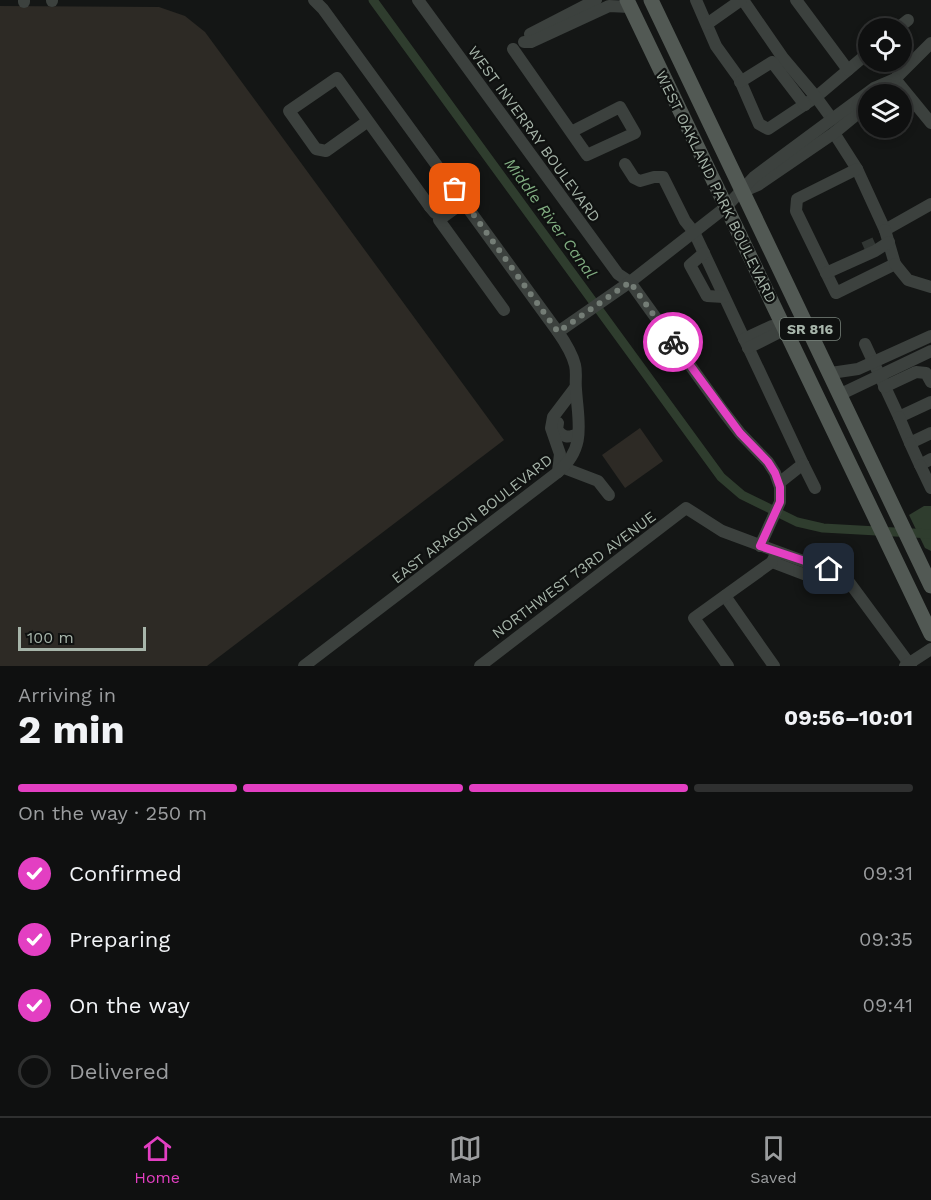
<!DOCTYPE html>
<meta charset="utf-8">
<style>
body{margin:0;font-family:"Work Sans",sans-serif;background:#181919;color:#f1f3f6;height:100vh;display:flex;flex-direction:column;font-size:22px;white-space:nowrap}
*{box-sizing:border-box;margin:0}
p{font-size:20px;color:#9b9d9f}
.icon{flex:none;width:33px;height:33px;fill:none;stroke:currentColor;stroke-width:2;stroke-linecap:round;stroke-linejoin:round}
.map{position:relative;height:666px;overflow:hidden}
.details{display:flex;flex-direction:column;background:#0f1010;flex:1}
.details>*{flex:none}
.tools{position:absolute;left:858px;top:18px;display:grid;gap:12px}
.tools a{display:grid;place-items:center;width:54px;height:54px;border-radius:50%;background:#0f1010;box-shadow:0 3px 9px #0003,0 0 0 2px #2f3030;font-size:30px}
.scale{position:absolute;left:18px;bottom:15px;width:128px;box-sizing:border-box;padding-left:6px;border:3px solid #a7b5aa;border-top:0;font-size:16px;line-height:21px;white-space:nowrap;color:#a7b5aa;-webkit-text-stroke:4px #0f1110;paint-order:stroke}
.pin{position:absolute;display:grid;place-items:center;width:51px;height:51px;color:#fff;margin:-26px;border-radius:12px;box-shadow:0 3px 9px #0006}
.courier{position:absolute;display:grid;place-items:center;width:60px;height:60px;margin:-30px;border:4px solid #e33fc2;border-radius:50%;background:#fff;color:#222;box-shadow:0 2px 8px #0007}
.head em{font-style:normal;font-weight:700}
.head div{display:flex;flex-direction:column-reverse}
.head{display:flex;align-items:center;justify-content:space-between;height:102px;padding:0 18px}
h1{font-size:39px;font-weight:700;line-height:45px}
.bar{display:grid;grid-template-columns:repeat(4,1fr);gap:9px 6px;align-content:center;height:72px;padding:0 18px}
.bar i{height:8px;border-radius:4px;background:#2f3030}
.bar .selected{background:#e33fc2}
.bar p{grid-column:span 4}
ol{padding:0 18px;list-style:none}
li{display:flex;align-items:center;gap:18px;height:66px}
li p{margin-inline-start:auto}
li .icon{padding:6px;border-radius:50%;background:#e33fc2;color:#fff;stroke-width:4}
li:last-child{color:#9b9d9f}
li i{width:33px;height:33px;border:3px solid #2f3030;border-radius:50%}
.tab-bar{display:flex;justify-content:space-around;align-items:center;height:84px;border-top:2px solid #2f3030;background:#0f1010;font-size:16px;color:#9b9d9f}
.tab-bar a{display:grid;justify-items:center;gap:3px}
.tab-bar .selected{color:#e33fc2}
.map>svg:first-child{display:block}
</style>
<div class="map">
<svg width="931" height="666" viewBox="0 0 931 666">
<rect width="100%" height="100%" fill="#141615"/>
<g fill="#2d2a25">
<path d="M0,6L159,7L185,16L205,32L504,440L207,666H0Z"/>
<path d="M640,428L663,461L625,488L602,455Z"/>
</g>
<path fill="#2f3d2e" d="M924,506H931V551L925,548L909,515Z"/>
<g fill="none" stroke-linecap="round" stroke-linejoin="round">
<path stroke="#2f3d2e" stroke-width="9" d="M373,0L721,477L742,495L797,522L823,528L931,534"/>
<path stroke="#313633" stroke-width="12" stroke-dasharray="12 6" stroke-linecap="butt" d="M864,248L875,243"/>
<g stroke="#3c413e" stroke-width="12">
<path d="M24,0V2"/>
<path d="M52,0V1"/>
<path d="M418,0L618,274L630,282L723,411L740,433L768,462L775,473L780,487V502L760,546"/>
<path d="M696,0L716,46L739,78L759,124L768,129L816,97L848,70"/>
<path d="M743,0L783,58L816,97L832,119"/>
<path d="M796,0L848,70L868,53"/>
<path d="M707,24L741,0"/>
<path d="M898,28L908,20"/>
<path d="M530,34L596,0"/>
<path d="M524,42H531L609,6L630,7"/>
<path d="M513,49L587,155L635,133L620,107L571,132"/>
<path d="M895,79L931,123"/>
<path d="M740,82L772,62L805,105"/>
<path d="M882,94L895,79L931,43"/>
<path d="M368,121L326,151L316,149L289,111L337,78L430,207"/>
<path d="M834,133L857,169L885,230L931,204"/>
<path d="M625,164L634,178L640,181L654,177H663L685,221L694,232L803,464L779,483"/>
<path d="M857,169L797,199L796,211L836,293L895,264L885,230"/>
<path d="M744,191L758,185L834,133L868,105"/>
<path d="M464,202L439,220L504,310"/>
<path d="M435,213L430,207L455,189"/>
<path d="M704,253L690,265L707,296L724,297"/>
<path d="M895,264L908,280L931,287"/>
<path d="M826,273L875,251L889,242"/>
<path d="M558,332L630,282L726,207L754,177L874,88L895,79"/>
<path d="M744,339L772,326L778,329"/>
<path d="M865,344L899,417L931,402"/>
<path d="M748,348L776,334L778,329L783,326"/>
<path d="M831,373L858,369L931,336"/>
<path d="M884,387L916,372L926,373L931,382"/>
<path d="M841,394L931,351"/>
<path d="M899,417L910,443L931,433"/>
<path d="M558,423L557,429C563,438 568,438 578,434"/>
<path d="M910,443L920,465L931,459"/>
<path d="M803,464L815,488"/>
<path d="M920,465L931,488"/>
<path d="M564,468L598,481L609,495"/>
<path d="M558,472L560,454L551,428L553,417L575,388"/>
<path d="M775,556L772,562L827,583L838,574"/>
<path d="M725,596L774,666"/>
<path d="M304,666L558,472C587,447 578,422 576,389C575,381 577,373 575,365C572,353 565,342 558,332L323,9L314,0"/>
<path d="M480,666L686,508L722,531L838,574L849,582L911,666"/>
<path d="M728,666L694,618L772,562"/>
<path d="M905,666L931,649"/>
</g>
<g stroke="#525954" stroke-width="15">
<path d="M627,0L931,634"/>
<path d="M651,0L931,586"/>
</g>
</g>
<g fill="none" stroke-linecap="round" stroke-linejoin="round">
<path stroke="#747d76" stroke-width="6" stroke-dasharray="0 10.8" d="M455,189L558,332L630,282L673,342"/>
<path stroke="#e33fc2" stroke-width="8" d="M673,342L740,433L768,462L775,473L780,487V502L760,546L829,569"/>
</g>
<g text-anchor="middle" stroke-width="4.5" stroke-linejoin="round" paint-order="stroke">
<rect fill="#0f1110" stroke="#79847c" stroke-width="1.5" x="780" y="318" width="60" height="22" rx="4.5"/>
<g font-size="14" font-weight="bold" fill="#a7b5aa">
<text x="810" y="334">SR 816</text>
</g>
<g font-size="15" fill="#a7b5aa" stroke="#0f1110">
<text transform="translate(534 134) rotate(54)" y="5">WEST INVERRAY BOULEVARD</text>
<text transform="translate(716 187) rotate(64)" y="5">WEST OAKLAND PARK BOULEVARD</text>
<text transform="translate(472 519) rotate(-38)" y="5">EAST ARAGON BOULEVARD</text>
<text transform="translate(574 575) rotate(-37)" y="5">NORTHWEST 73RD AVENUE</text>
</g>
<g font-size="16" font-style="italic" fill="#80ad81" stroke="#0f1110">
<text transform="translate(551 218) rotate(54)" y="6">Middle River Canal</text>
</g>
</g>
</svg>
<div class="tools">
<a><svg class="icon" aria-label="locate" viewBox="0 0 24 24"><circle cx="12" cy="12" r="6"/><path d="M12 2v4M12 18v4M2 12h4M18 12h4"/></svg></a>
<a><svg class="icon" aria-label="layers" viewBox="0 0 24 24"><path d="M12 4l9 5-9 5-9-5zM3 14l9 5 9-5"/></svg></a>
</div>
<div class="scale">100 m</div>
<div class="pin" style="left:455px;top:189px;background:#ea580c"><svg class="icon" aria-label="bag" viewBox="0 0 24 24"><path d="M5 8h14l-1 12H6zM9 8a3 3 0 0 1 6 0"/></svg></div>
<div class="pin" style="left:829px;top:569px;background:#1f2937"><svg class="icon" aria-label="home" viewBox="0 0 24 24"><path d="M3 11l9-7 9 7M6 9v11h12V9"/></svg></div>
<div class="courier" style="left:673px;top:342px"><svg class="icon" aria-label="bike" viewBox="0 0 24 24"><circle cx="6" cy="16" r="4"/><circle cx="18" cy="16" r="4"/><path d="M6 16l4-8h5l3 8M10 8l3 8H6M13 5h3"/></svg></div>
</div>
<section class="details">
<div class="head"><div><h1>2 min</h1><p>Arriving in</p></div><em>09:56–10:01</em></div>
<div class="bar"><i class="selected"></i><i class="selected"></i><i class="selected"></i><i></i><p>On the way · 250 m</p></div>
<ol>
<li><svg class="icon" aria-label="check" viewBox="0 0 24 24"><path d="M5 12l5 5 9-10"/></svg>Confirmed<p>09:31</p></li>
<li><svg class="icon" aria-label="check" viewBox="0 0 24 24"><path d="M5 12l5 5 9-10"/></svg>Preparing<p>09:35</p></li>
<li><svg class="icon" aria-label="check" viewBox="0 0 24 24"><path d="M5 12l5 5 9-10"/></svg>On the way<p>09:41</p></li>
<li><i></i>Delivered</li>
</ol>
</section>
<nav class="tab-bar">
<a class="selected"><svg class="icon" aria-label="home" viewBox="0 0 24 24"><path d="M3 11l9-7 9 7M6 9v11h12V9"/></svg>Home</a>
<a><svg class="icon" aria-label="map" viewBox="0 0 24 24"><path d="M3 6l6-2 6 2 6-2v14l-6 2-6-2-6 2zM9 4v14M15 6v14"/></svg>Map</a>
<a><svg class="icon" aria-label="saved" viewBox="0 0 24 24"><path d="M7 4h10v16l-5-4-5 4z"/></svg>Saved</a>
</nav>
